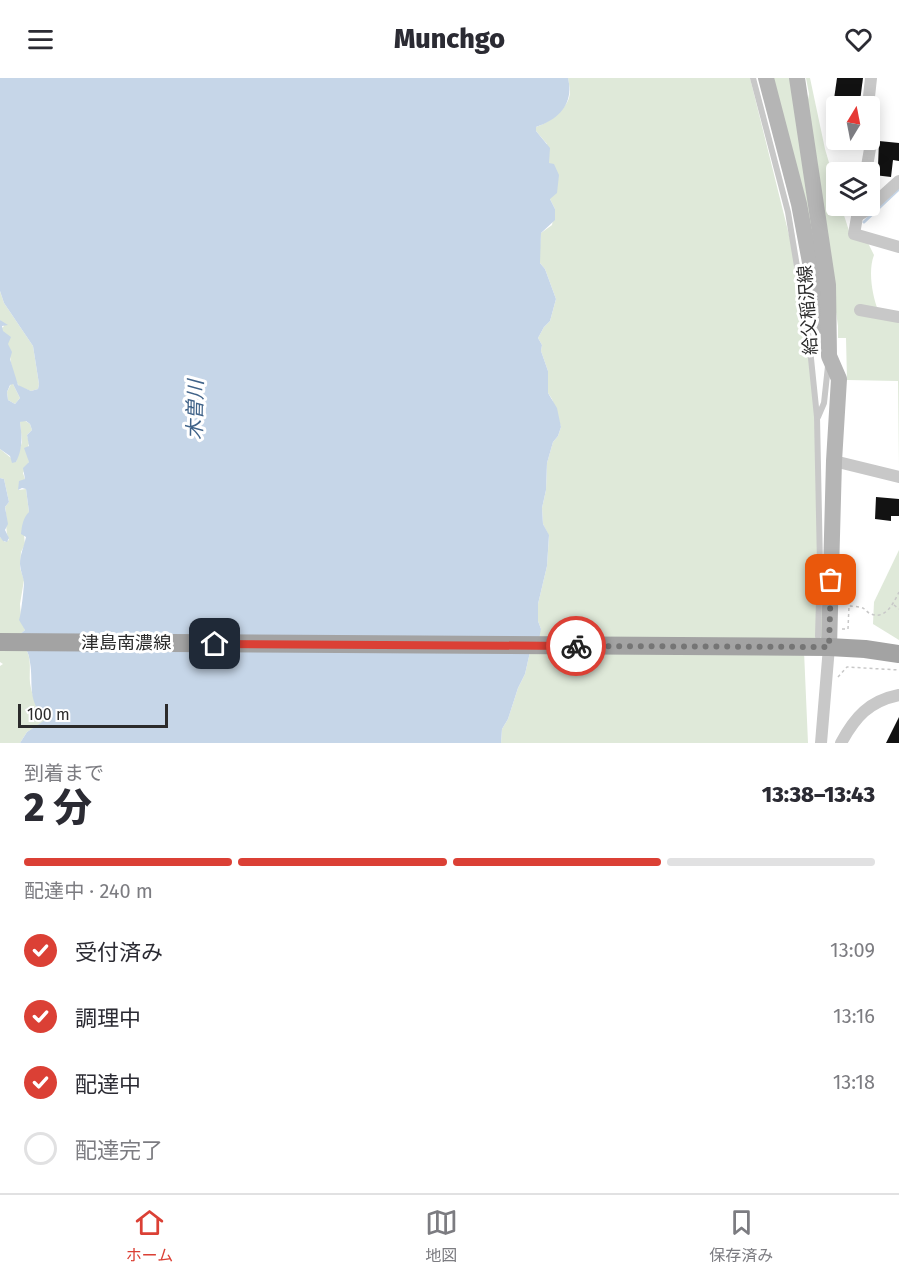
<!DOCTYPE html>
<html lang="ja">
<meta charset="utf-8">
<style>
body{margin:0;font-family:"Fira Sans","Noto Sans JP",sans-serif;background:#f2f2f3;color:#2b2b33;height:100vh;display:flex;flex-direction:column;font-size:22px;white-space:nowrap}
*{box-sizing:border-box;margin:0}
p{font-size:20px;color:#7c7c81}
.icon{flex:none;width:33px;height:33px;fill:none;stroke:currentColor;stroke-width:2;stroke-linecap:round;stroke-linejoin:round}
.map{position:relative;height:665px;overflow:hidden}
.drawer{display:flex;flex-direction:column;background:#fff;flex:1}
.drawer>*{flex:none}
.needle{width:39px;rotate:10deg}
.controls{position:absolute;left:826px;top:18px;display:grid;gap:12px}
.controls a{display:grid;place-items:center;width:54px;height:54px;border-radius:6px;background:#fff;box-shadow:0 3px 15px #0003;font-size:30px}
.scale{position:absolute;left:18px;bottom:15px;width:150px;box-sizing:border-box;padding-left:6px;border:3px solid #2b2b2b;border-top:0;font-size:16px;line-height:21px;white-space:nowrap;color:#2b2b2b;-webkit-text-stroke:4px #fff;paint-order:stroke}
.pin{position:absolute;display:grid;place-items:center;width:51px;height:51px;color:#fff;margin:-26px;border-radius:12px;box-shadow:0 3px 9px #0006}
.courier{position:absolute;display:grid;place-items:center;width:60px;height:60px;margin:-30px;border:4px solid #db4035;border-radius:50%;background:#fff;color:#222;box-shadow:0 2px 8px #0007}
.overview em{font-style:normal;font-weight:800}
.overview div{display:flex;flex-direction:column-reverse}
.overview{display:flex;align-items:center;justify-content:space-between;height:102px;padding:0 24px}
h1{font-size:39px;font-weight:800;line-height:45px}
.bar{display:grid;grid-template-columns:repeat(4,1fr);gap:9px 6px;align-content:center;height:72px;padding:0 24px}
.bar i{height:8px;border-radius:4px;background:#e1e1e2}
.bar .selected{background:#db4035}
.bar p{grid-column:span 4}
ol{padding:0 24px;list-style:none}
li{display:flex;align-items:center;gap:18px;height:66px}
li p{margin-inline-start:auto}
li .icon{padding:6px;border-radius:50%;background:#db4035;color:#fff;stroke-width:4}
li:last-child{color:#7c7c81}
li i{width:33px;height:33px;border:3px solid #e1e1e2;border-radius:50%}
header{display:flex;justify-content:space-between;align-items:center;height:78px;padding:0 24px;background:#fff;font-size:27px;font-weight:800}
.tabs{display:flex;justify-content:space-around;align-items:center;height:84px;border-top:2px solid #e1e1e2;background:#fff;font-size:16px;color:#7c7c81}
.tabs a{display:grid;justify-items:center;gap:3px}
.tabs .selected{color:#db4035}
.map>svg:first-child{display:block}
</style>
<header><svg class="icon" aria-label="menu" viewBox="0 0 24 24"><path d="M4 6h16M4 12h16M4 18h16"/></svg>Munchgo<svg class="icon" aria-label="heart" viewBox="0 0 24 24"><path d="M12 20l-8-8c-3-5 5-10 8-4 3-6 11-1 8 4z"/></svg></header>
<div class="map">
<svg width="899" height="665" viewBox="0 0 899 665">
<rect width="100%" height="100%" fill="#fff"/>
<g fill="#dfe9d9">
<path d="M568,0H750L791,165L812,292L822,485V572L804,573L808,665H501L502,651L508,641L518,610L525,596L530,574L541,551L538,543V526L547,488L549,458L543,446L542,430L546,412L547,385L553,364L558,358L561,349L552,321L548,315V293L541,273L542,267L538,260L544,249L550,243L556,221L545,191L540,185L539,181L541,155L552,147L555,131L550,121L547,66L536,53V49C547,46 566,31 569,20C571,13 569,7 568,0Z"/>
<path d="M772,0H795L824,203Z"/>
<path d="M806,0H810L825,71L837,112V128H841L851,159L868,165L874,177C868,192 872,217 878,232L899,242V390L898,303L847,302L846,260H838V248L807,27L809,16Z"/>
<path d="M0,213L4,225L33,268L39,306L38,311L31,313L20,309C7,293 14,270 1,251L4,248L0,242Z"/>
<path d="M11,306H13L20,320L15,326L8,322L7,314Z"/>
<path d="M24,342L30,346L32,352L27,357L29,365L28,369L29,384L23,395L25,401L18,412L26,411L29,434L24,457L25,466L21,474L20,490L24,502L20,526L21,539L25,552L17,559L0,563V459L5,464L9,462C4,451 8,441 5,429L9,424L4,401L0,400V371L16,384L22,364L20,344Z"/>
<path d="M899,472V562L873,546L874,524Z"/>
<path d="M0,568L26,571C32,582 29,593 30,605C32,619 38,630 46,642L27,654L20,665H0V588L3,586L0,584Z"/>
</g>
<g fill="#c6d6e8" fill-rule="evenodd">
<path d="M0,0H568C574,25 560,41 536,49V53L550,70L549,85L554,86L559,97L557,115L550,121L555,131V142L541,155L540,185L545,191L556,221L550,243L544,249L538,260L542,267L541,273L548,293V315L557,330L561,349L558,358L553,364L547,385L546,412L542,430L543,446L549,457L547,488L538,526V543L541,551L539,561L530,574L525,596L518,610L508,641L502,651L501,665H20L27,654L45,642C25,618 35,605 29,579C28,572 22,566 17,559L25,552L19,542C21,538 24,510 24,504C23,498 20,492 20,486C20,476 24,469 26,459L21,456C22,447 23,440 29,434L26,411L22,410L18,412L19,403L25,401L23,390L29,384L24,370L29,368L27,357L32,352L30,346L26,343L20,344C22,358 23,370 16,384L12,385L10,378L0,371V242L8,247L2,248L3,253L11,259L8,266L12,274L10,281L18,307L31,313L38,311L39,306L33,268L4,225L0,213ZM13,306L20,320L15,326L8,322L7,314L10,307Z"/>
<path d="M0,400L4,401L9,424L5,429L8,446L5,452L9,460L7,464L3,463L0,459Z"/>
</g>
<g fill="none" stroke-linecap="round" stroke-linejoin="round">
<path stroke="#c6d6e8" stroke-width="3" d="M864,144L899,111"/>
</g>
<g fill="#121212">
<path d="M837,0H863L860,23L834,21Z"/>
<path d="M879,63L899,65V83L893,82L891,99L874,97L875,88H878Z"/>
<path d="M876,419L899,421V438H891V443L875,441Z"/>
<path d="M899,639V665H886Z"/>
</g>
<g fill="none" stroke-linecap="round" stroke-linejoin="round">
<g stroke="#c8c8c8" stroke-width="1.5" stroke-dasharray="3 3" stroke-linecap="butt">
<path d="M894,527L899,531"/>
<path d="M842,551H848L849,528C853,528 860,529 863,530C866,532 868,535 871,536C886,542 894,524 899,514"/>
<path d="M838,599L847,589L899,592"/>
</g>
<g stroke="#c8c8c8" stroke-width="6">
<path d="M753,0L788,134L809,261L817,339L820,487L818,558"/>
<path d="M818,339L824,325L828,288"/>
</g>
<g stroke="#c8c8c8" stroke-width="12">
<path d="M868,28L871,0"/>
<path d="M866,94L871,65L870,59"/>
<path d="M859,128L854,156L899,169"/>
<path d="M857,138L867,132L899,103"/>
<path d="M860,232L899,239"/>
<path d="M834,383L899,399"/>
<path d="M821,665L829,569"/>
<path d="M841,665C855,639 869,623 899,617"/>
</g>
<g stroke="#b5b5b5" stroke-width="16">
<path d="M766,0L799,126L822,248"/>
<path d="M797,0L828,207L829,278L839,301L834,383L829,569"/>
</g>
<path stroke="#a3a3a3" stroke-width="18" d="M0,564L829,569L865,571L899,576"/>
</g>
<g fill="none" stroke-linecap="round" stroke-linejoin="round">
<path stroke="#757575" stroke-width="6" stroke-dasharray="0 10.8" d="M576,568L829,569L831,502"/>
<path stroke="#db4035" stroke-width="8" d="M215,566L576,568"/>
</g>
<g text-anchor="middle" stroke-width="6" stroke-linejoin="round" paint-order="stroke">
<g font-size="18" fill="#2b2b2b" stroke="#fff">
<text transform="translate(808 232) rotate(-94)" y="6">給父稲沢線</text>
<text x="126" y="571">津島南濃線</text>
</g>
<g font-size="20" font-style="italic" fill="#3f6288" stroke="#fff">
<text transform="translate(195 332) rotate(-89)" y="7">木曽川</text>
</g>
</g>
</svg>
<div class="controls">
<a><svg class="needle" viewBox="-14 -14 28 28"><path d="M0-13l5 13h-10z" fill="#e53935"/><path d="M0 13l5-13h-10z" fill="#7c7c81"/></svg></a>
<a><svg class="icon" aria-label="layers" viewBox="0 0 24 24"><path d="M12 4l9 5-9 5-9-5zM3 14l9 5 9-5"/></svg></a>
</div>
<div class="scale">100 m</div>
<div class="pin" style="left:831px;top:502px;background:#ea580c"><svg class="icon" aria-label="bag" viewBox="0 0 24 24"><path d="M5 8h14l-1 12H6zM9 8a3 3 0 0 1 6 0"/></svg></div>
<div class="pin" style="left:215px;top:566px;background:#1f2937"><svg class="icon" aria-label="home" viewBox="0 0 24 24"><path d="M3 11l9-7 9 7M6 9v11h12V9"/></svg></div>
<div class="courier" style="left:576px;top:568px"><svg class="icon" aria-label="bike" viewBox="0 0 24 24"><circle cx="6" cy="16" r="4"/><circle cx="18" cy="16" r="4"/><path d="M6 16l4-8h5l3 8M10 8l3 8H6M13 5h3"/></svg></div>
</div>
<section class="drawer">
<div class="overview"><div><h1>2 分</h1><p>到着まで</p></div><em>13:38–13:43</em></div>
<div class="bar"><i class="selected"></i><i class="selected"></i><i class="selected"></i><i></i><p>配達中 · 240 m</p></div>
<ol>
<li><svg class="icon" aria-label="check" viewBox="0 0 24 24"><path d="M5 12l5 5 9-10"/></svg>受付済み<p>13:09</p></li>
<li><svg class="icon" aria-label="check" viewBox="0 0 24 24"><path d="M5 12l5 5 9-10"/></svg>調理中<p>13:16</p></li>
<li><svg class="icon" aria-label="check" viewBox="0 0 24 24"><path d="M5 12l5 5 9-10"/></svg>配達中<p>13:18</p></li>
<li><i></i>配達完了</li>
</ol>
</section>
<nav class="tabs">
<a class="selected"><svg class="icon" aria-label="home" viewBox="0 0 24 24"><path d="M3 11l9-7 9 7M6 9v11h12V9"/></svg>ホーム</a>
<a><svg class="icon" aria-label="map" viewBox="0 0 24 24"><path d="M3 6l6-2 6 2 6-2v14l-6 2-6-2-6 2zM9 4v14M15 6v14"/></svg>地図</a>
<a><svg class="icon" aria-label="saved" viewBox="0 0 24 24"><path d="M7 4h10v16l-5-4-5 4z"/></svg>保存済み</a>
</nav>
